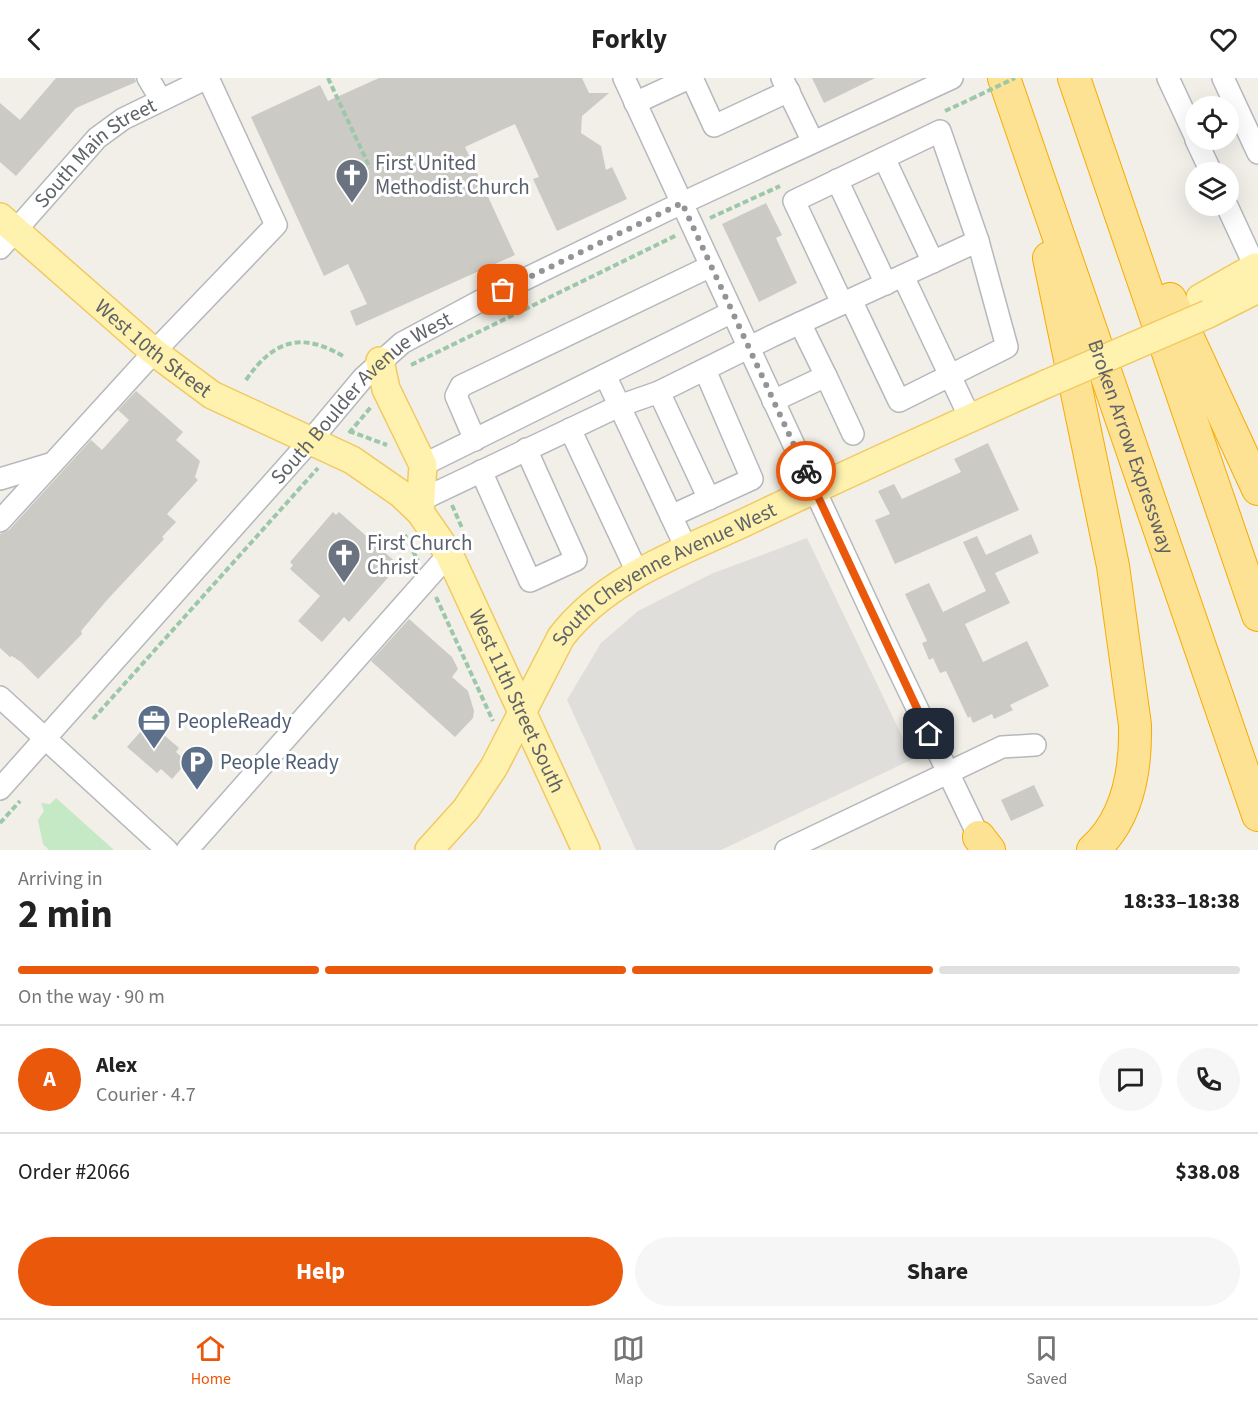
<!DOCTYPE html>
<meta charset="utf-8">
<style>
body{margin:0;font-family:"Source Sans 3",sans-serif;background:#f6f6f6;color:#222;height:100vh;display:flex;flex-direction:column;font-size:22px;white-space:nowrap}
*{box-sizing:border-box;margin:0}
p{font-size:20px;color:#767676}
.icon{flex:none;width:33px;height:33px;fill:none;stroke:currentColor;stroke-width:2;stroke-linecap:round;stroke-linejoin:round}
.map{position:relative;height:772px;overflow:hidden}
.details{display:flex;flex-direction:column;background:#fff;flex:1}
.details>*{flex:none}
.tools{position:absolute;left:1185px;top:18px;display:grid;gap:12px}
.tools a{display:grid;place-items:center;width:54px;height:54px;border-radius:50%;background:#fff;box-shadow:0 6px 24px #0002;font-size:30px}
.pin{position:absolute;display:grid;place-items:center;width:51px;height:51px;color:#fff;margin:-26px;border-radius:12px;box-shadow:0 3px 9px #0006}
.courier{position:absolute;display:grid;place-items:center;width:60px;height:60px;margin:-30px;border:4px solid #ea580c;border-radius:50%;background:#fff;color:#222;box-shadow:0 2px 8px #0007}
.head em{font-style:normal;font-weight:700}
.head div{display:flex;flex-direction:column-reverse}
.head{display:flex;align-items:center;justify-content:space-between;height:102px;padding:0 18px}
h1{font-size:39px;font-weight:700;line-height:45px}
.bar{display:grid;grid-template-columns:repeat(4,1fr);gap:9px 6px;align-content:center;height:72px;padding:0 18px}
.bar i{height:8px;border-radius:4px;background:#e0e0e0}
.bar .on{background:#ea580c}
.bar p{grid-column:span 4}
.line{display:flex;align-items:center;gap:15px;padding:0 18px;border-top:2px solid #e0e0e0}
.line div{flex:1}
.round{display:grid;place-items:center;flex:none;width:63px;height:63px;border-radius:32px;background:#f6f6f6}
.action{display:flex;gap:12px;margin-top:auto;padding:12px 18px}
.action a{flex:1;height:69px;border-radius:36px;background:#ea580c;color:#fff;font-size:24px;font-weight:700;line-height:69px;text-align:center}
.action a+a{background:#f6f6f6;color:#222}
header{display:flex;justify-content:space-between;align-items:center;height:78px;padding:0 18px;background:#fff;font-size:27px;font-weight:700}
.tab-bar{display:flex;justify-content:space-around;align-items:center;height:84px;border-top:2px solid #e0e0e0;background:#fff;font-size:16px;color:#767676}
.tab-bar a{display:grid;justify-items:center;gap:3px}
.tab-bar .on{color:#ea580c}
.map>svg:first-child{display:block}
</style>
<header><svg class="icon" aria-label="back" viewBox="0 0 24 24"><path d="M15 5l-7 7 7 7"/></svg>Forkly<svg class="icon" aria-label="heart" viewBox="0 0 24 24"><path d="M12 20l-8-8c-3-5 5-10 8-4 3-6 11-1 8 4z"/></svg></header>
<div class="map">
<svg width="1258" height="772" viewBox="0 0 1258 772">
<rect width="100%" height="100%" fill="#f1efe8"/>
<path fill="#e0deda" d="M807,460L913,681L721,772H636L567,622L601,565L638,533L711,496Z"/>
<path fill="#c5e8c5" d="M56,720L114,772H49L43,766L38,742L44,733L41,725L50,726Z"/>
<g fill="#cccac5">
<path d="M56,0H135L136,4L76,30L16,98L0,84V25L20,42Z"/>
<path d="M379,0H582L589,15H609L582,38L581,55L601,68L606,92L612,89L627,121L557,153L533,101L539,99L515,46L465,69L515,177L356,248L350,233L367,226L348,186L324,198L251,39L320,7L328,23Z"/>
<path d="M812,0H875L824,25Z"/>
<path d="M766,125L782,157L776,160L797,205L759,224L722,146Z"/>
<path d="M136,313L183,354L176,362L200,383L195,399L198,402L167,436L176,444L162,459L164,461L107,522L81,553L82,556L38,601L21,584L12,578L10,579L0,570V456L9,452L91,362L102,372L129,342L118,332Z"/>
<path d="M988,365L1019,432L895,486L875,442L890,436L878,413L894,406L902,421L961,394L954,381Z"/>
<path d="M333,434L336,437L339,434L399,487L349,544L344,539L322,564L298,543L320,518L290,491L293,487L290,484Z"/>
<path d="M1031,456L1039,475L995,495L1010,525L965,546L983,584L1027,563L1049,608L1010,627L1013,632L994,641L992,636L973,645L970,638L968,640L946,593L940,595L933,580L929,582L922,565L927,563L905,516L929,505L943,534L986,513L963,464L977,458L986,477Z"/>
<path d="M409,541L452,579L458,591L452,599L468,613L474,633L473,640L455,659L371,583Z"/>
<path d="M149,644L179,670L176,674L187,684L172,701L161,691L157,695L127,669Z"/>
<path d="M1034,707L1044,728L1011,743L1001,722Z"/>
</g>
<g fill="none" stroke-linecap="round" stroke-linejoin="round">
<g stroke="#b5b8bc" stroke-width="24">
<g id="minor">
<path d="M148,0L161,22"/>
<path d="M624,0L881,555L979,759L983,771"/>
<path d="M692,0L714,48L789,13"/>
<path d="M782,0L813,64"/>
<path d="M1168,0L1196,60"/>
<path d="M1223,0L1258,75"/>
<path d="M635,25L689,0"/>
<path d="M1196,62L1211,94"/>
<path d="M884,80L933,184"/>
<path d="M837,102L886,206"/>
<path d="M1227,128L1258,195"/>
<path id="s1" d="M0,170L97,60L123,41L207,0"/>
<path d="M903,198L970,340"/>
<path d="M842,225L794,123L940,53L978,163L1007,269L899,323L851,222"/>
<path d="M800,245L826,298"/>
<path d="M605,297L687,472"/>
<path d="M659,314L709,421"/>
<path d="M773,323L826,298L853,356"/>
<path d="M570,351L638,496"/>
<path d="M475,362L456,318L461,308L711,188"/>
<path d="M423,387L732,234"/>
<path d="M481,393L530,503L576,482L526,371"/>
<path d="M0,401L53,385L154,274L276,147L208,0"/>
<path d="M421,422L619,328L659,314L772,258L978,163"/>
<path d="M671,438L752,401L705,292"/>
<path d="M0,443L52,386"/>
<path d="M0,619L167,772"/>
<path id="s2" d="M0,711L311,362L363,300L402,265L482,222L665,133L952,0"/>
<path d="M187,772L449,476"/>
<path d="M786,772L1002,669L1035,667"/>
</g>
</g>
<g stroke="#f2c960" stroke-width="30">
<g id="major">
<path id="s3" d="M0,139L154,274L212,317L352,382L401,416L420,434L449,476L586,772"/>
<path d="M1200,220L1255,189"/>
<path d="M1208,236L1258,211"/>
<path d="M380,283L386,311L423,387L420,434"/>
<path id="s4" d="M429,772L466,731L494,689L561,559C608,498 685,473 752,441C850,394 948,350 1046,306"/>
</g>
</g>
<g stroke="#f9ab00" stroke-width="34">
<g id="highway">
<path id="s5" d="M1004,0L1258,737"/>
<path d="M1074,0L1258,537"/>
<path d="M1049,180L1113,488L1135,647C1136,692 1128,741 1093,772"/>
<path d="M1170,221L1258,411"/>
<path d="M979,759L989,772"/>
</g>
</g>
<g stroke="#9cc7a9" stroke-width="4" stroke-dasharray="6 3" stroke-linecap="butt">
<path d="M328,0L370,90"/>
<path d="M945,33L971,21"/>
<path d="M710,140L780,108"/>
<path d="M411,287L677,157"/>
<path d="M246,302C273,263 300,253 343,278"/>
<path d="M349,353L387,367"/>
<path d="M349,355L371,329"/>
<path d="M452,427L462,450"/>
<path d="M405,457L418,483"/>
<path d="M436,519L493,643"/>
<path d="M93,641L318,390"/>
<path d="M0,745L20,723"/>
</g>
<use href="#minor" stroke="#fff" stroke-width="21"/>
<use href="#major" stroke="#fff2af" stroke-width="27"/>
<use href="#highway" stroke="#fde293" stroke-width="32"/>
<g stroke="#f2c960" stroke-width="30" stroke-linecap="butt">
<path id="major-bridge" d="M1046,306L1208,236"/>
</g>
<path stroke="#9cc7a9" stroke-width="4" stroke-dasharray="6 3" stroke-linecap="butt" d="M971,21L1015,0"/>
<use href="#major-bridge" stroke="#fff2af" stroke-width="27"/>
</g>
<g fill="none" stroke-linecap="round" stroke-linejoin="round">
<path stroke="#929495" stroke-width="6" stroke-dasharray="0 10.8" d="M503,212L682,125L806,393"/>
<path stroke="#ea580c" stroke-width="8" d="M806,393L929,656"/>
</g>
<defs>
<g id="church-pin" transform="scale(1.725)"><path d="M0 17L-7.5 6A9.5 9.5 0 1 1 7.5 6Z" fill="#6b7280" stroke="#fff"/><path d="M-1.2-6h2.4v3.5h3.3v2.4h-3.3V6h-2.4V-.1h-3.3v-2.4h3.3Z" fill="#fff"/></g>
<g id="office-pin" transform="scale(1.725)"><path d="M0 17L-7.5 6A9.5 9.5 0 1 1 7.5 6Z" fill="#5c6f8a" stroke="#fff"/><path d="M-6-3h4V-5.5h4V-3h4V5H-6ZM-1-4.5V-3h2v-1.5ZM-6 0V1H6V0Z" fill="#fff"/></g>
<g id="parking-pin" transform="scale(1.725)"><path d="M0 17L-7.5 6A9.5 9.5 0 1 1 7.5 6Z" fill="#5c6f8a" stroke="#fff"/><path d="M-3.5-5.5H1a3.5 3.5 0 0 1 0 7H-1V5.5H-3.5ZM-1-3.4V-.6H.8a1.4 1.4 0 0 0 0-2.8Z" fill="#fff"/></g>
</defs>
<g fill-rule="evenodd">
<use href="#church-pin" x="352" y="97"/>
<use href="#church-pin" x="344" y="477"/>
<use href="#office-pin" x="154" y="643"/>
<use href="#parking-pin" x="197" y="684"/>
</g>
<g text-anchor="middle" stroke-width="6" stroke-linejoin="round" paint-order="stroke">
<g font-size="21" fill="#5f6368" stroke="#fff">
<text dy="7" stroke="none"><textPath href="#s1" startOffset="136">South Main Street</textPath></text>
<text dy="7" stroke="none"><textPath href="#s3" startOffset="202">West 10th Street</textPath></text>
<text dy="7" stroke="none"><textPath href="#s2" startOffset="534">South Boulder Avenue West</textPath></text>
<text dy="7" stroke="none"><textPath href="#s5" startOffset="390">Broken Arrow Expressway</textPath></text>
<text dy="7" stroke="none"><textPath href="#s4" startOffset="374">South Cheyenne Avenue West</textPath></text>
<text dy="7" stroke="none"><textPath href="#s3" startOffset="730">West 11th Street South</textPath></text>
</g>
<g font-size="21" fill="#5b616d" stroke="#fff" text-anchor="start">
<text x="375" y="92">First United<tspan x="375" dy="24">Methodist Church</tspan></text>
<text x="367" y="472">First Church<tspan x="367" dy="24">Christ</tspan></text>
</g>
<g font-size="21" fill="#4e5e75" stroke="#fff" text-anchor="start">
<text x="177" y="650">PeopleReady</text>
<text x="220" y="691">People Ready</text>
</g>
</g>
</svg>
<div class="tools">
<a><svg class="icon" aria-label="locate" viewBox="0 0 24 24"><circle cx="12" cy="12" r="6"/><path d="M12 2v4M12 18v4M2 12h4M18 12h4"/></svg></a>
<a><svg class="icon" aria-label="layers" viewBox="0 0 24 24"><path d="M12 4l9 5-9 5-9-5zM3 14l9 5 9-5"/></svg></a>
</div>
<div class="pin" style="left:503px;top:212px;background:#ea580c"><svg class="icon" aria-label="bag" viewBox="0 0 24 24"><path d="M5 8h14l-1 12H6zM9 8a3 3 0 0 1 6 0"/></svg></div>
<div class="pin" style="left:929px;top:656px;background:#1f2937"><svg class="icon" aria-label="home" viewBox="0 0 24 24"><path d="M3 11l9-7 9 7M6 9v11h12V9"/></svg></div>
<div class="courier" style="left:806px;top:393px"><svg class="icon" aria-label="bike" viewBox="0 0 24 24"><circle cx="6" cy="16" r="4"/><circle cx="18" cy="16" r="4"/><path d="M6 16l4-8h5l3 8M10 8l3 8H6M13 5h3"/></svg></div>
</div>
<section class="details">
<div class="head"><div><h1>2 min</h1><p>Arriving in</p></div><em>18:33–18:38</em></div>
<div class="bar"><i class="on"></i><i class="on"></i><i class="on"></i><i></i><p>On the way · 90 m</p></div>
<div class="line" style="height:108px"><b class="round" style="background:#ea580c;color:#fff">A</b><div><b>Alex</b><p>Courier · 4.7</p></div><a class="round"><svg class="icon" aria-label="chat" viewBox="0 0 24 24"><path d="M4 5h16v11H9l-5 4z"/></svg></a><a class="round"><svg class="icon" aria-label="phone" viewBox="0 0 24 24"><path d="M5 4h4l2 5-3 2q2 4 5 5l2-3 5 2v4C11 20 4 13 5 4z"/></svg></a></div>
<div class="line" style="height:78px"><div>Order #2066</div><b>$38.08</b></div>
<div class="action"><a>Help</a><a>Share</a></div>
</section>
<nav class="tab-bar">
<a class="on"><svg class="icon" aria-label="home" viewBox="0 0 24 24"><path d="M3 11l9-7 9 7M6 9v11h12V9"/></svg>Home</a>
<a><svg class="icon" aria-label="map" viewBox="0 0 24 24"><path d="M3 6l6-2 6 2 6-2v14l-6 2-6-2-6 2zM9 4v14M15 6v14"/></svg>Map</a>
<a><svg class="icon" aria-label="saved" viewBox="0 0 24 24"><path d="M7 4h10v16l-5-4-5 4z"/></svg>Saved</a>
</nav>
